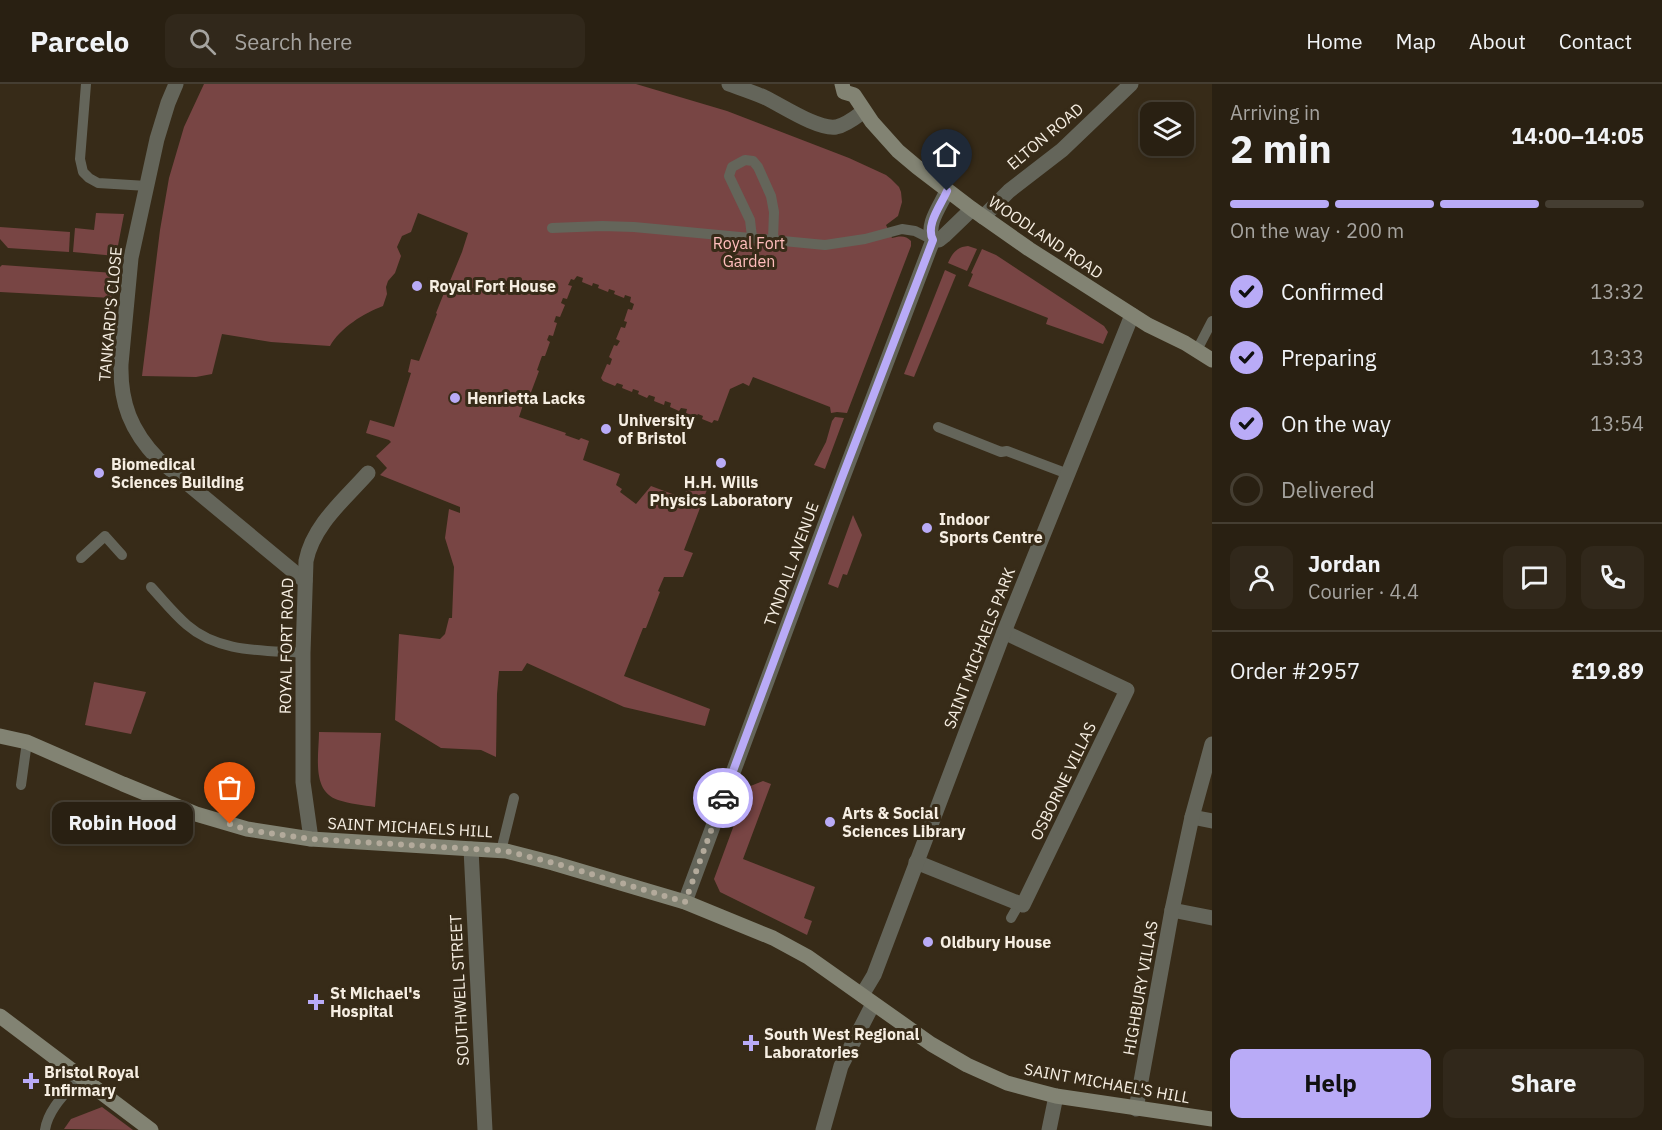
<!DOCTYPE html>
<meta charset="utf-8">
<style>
body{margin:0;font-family:"IBM Plex Sans",sans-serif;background:#31281b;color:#f1f3f6;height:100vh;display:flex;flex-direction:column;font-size:22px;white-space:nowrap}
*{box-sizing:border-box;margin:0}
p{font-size:20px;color:#a5a39f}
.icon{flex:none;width:33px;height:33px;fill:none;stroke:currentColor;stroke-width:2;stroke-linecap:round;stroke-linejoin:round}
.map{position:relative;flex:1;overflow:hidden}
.sheet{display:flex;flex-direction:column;background:#292012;width:450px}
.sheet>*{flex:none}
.controls{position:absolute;left:1140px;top:18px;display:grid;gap:12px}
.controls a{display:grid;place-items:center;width:54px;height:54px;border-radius:12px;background:#292012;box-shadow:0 3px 9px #0003,0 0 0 2px #453e32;font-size:30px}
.pin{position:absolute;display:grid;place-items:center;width:51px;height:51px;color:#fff;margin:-62px -26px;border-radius:50% 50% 50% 0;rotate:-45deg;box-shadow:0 0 6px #0007}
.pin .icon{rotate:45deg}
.courier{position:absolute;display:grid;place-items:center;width:60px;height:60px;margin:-30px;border:4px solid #b9abf7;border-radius:50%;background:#fff;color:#222;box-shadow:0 2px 8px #0007}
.bubble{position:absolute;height:42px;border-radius:12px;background:#292012;box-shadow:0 3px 9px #0003,0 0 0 2px #453e32;font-size:20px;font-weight:700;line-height:42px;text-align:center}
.headline em{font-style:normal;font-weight:700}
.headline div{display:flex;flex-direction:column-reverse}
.headline{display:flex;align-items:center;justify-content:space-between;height:102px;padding:0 18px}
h1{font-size:39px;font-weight:700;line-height:45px}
.bar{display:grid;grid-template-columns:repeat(4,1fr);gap:9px 6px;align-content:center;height:72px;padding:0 18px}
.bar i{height:8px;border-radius:4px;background:#453e32}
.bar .current{background:#b9abf7}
.bar p{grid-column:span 4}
.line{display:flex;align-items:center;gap:15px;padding:0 18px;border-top:2px solid #453e32}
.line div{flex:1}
.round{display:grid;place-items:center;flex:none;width:63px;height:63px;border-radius:12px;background:#31281b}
ol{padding:0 18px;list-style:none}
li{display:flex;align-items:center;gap:18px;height:66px}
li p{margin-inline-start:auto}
li .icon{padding:6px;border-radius:50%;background:#b9abf7;color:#111;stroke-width:4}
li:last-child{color:#a5a39f}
li i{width:33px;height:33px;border:3px solid #453e32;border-radius:50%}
.action{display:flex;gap:12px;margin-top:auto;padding:12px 18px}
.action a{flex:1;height:69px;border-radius:12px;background:#b9abf7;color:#111;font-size:24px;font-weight:700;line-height:69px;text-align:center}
.action a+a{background:#31281b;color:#f1f3f6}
header{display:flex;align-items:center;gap:36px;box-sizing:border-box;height:84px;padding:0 30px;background:#292012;border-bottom:2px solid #453e32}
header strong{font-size:28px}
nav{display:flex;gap:33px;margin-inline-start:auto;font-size:21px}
.search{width:420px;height:54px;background:#31281b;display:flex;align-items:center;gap:15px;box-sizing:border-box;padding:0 21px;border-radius:12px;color:#a5a39f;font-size:22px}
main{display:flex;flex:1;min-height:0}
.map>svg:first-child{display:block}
</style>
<header>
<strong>Parcelo</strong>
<div class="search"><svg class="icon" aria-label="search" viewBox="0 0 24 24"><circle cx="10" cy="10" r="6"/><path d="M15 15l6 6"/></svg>Search here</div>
<nav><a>Home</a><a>Map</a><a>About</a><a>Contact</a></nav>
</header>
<main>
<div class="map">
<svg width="1212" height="1046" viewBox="0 0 1212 1046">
<rect width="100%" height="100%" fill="#372b18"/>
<g fill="#784544">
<path d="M204,0H636L727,27L849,74L886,91L891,95L899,103L901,108L902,118L898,132L886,141L892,154C899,152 906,151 911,157V162L847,329L837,328L831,329L830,323L753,293L749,302L743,299L730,305L718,337L714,336L712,339L702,335L703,332L698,330L696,333L686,329L687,325L681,324L679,327L670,323L671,319L665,317L664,321L654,317L655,313L649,311L647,314L638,310L639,307L633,305L632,308L622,304L623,301L617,299L615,302L603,297L601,294L607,280L610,281L612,275L609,273L614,261L617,262L620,257L616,255L621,243L625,244L627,238L624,237L628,225L632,226L634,220L630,218L631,213L625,211L624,214L614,210L615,207L609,205L608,208L598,204L599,201L593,199L592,202L582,198L583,194L577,192L574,196L571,195L568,201L572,202L567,215L563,214L561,219L565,221L560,233L556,232L554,238L557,239L553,252L549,251L547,256L550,258L545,272H542L537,286L539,287L527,319L524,318L519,333L566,349L565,351L579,356L581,354L589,357L583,376L620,390L616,401L622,405L620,408L636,420L651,402L683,414L689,400L695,402L696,399L708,403L684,466L693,469L683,493H664L658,507L660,508L646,544H643L624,592L710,625L705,642L624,623L527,579L522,587H499L497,610L496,673L481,666L441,664L395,636L399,550L440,555L445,550L449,534H452L454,483L445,454L449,425L460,429V423L380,391L387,384L376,372L391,358L389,356L366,349L370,336L394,343L411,289L408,288L411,275L419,277L437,230L436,229L444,209H445L462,168L468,149L418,129L411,148L402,152L397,163L401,172L395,189L388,197L386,203L387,210L383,222C364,229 340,244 330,262L271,258L222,250L212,290L196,293L142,292L160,146L169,94L184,43Z"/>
<path d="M96,129L124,130L116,172L73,168L75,144L94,146Z"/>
<path d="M0,143L70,148L69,168L8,164L0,155Z"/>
<path d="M968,162L977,165L967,187L948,179C952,170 956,163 968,162Z"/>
<path d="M982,165L996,171L1104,242L1108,248L1103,260L1046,240L1048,234L968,202L973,190L971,189Z"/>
<path d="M2,181L114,189L112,214L0,208V183Z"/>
<path d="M945,186L956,191L914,293L904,290Z"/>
<path d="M835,333L844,334L825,385L814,381L826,358L832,337Z"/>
<path d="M853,431L862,451L847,491L843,490L838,504L828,500Z"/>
<path d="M94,598L146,608L131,650L85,641Z"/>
<path d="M319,648L381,649L375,723C363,721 350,720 338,716C311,707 319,671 319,648Z"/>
<path d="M763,697L771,700L743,775L815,803L804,834L812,837L807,851L720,808L714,795L748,703Z"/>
<path d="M102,1023L133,1046L64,1045L71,1035Z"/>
</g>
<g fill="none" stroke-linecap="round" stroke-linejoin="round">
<g stroke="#64655a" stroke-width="10">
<path d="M86,0L80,75L83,88L89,94L98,99L147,102"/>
<path d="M552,144L602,142L634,143L825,161L865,155L902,145L915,147L933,156"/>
<path d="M752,153L750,136L729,92L732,83L745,76L753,77L758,83L771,112L774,128L773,155"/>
<path d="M1197,266L1212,237"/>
<path d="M938,343L1001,368L1007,367L1068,390"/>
<path d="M81,474L105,452L122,471"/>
<path d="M151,503C163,516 174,530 187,541C219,569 264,566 303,569"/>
<path d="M21,701L27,658"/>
<path d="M501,767L514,714"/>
<path d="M1011,834L1019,820"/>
<path d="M45,1046C48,1025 66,1009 80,993"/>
</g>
<g stroke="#64655a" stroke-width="15">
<path d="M176,0L168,19L157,55L131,174L121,280C120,319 131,347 158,375L305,497"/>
<path d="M729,0C740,4 752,8 764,13C781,21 818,46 836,43C846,41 856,33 864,27"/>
<path d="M983,133L1009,107L1062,66L1131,0"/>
<path d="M933,156H939L944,152L972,125"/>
<path d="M1192,733L1212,737"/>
<path d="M311,755L303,698V569L306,477C313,441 345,415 368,389"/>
<path d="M471,765L485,1046"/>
<path d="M916,778L1023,821L1127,606L1004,548"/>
<path d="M685,818L827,435L933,156C925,141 941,121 947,107"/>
<path d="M1172,826L1212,834"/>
<path d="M862,911L874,891L1004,548L1132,231"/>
<path d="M1136,1025L1172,826L1192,733L1212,660"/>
<path d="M823,1046L841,982L873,920"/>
<path d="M1049,1046L1056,1012"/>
</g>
<g stroke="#828373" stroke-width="15">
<path d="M842,0L844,8L854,11L872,38L898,67L917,83L972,125L1029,165L1148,241L1185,259L1212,276"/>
<path d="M0,652L27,658L123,700L196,730L247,745L311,755L506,767L553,779L685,818L773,854L808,873L931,960L967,981L1007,999L1056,1012L1212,1035"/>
<path d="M0,932L151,1046"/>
</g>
</g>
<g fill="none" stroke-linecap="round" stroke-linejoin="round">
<path stroke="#b3aa9b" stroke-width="6" stroke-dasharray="0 10.8" d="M230,740L247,746L311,755L506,767L554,779L685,818L723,714"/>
<path stroke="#b9abf7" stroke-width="8" d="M723,714L841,396L933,156C925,141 941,121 947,107"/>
</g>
<g fill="#b9abf7" stroke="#372b18" stroke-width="2">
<circle cx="417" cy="202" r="6"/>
<circle cx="455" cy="314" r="6"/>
<circle cx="606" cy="345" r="6"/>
<circle cx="721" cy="379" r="6"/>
<circle cx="99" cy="389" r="6"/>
<circle cx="927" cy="444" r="6"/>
<circle cx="830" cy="738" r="6"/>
<circle cx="928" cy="858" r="6"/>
<path d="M313 909h6v6h6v6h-6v6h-6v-6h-6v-6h6z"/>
<path d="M748 950h6v6h6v6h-6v6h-6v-6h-6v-6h6z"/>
<path d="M28 988h6v6h6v6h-6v6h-6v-6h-6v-6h6z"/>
</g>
<g text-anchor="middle" stroke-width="6" stroke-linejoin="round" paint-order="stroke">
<g font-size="16" fill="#f6eee2" stroke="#372b18">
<text transform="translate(1045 52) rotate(-40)" y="6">ELTON ROAD</text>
<text transform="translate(1046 153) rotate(34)" y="6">WOODLAND ROAD</text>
<text transform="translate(110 230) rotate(-85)" y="6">TANKARD'S CLOSE</text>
<text transform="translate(791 480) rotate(-70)" y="6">TYNDALL AVENUE</text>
<text transform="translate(286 562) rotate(-89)" y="6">ROYAL FORT ROAD</text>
<text transform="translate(979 564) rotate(-69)" y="6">SAINT MICHAELS PARK</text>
<text transform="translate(1063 697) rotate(-64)" y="6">OSBORNE VILLAS</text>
<text transform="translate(410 743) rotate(3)" y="6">SAINT MICHAELS HILL</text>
<text transform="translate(1140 904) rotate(-80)" y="6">HIGHBURY VILLAS</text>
<text transform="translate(459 906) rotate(-93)" y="6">SOUTHWELL STREET</text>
<text transform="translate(1107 999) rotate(10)" y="6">SAINT MICHAEL'S HILL</text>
</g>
<g font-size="16" fill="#ffbebc" stroke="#372b18">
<text x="749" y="165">Royal Fort<tspan x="749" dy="18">Garden</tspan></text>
</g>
<g font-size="16" font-weight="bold" fill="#f6eee2" stroke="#372b18" text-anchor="start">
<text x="429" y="208">Royal Fort House</text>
<text x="467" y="320">Henrietta Lacks</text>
<text x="618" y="342">University<tspan x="618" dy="18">of Bristol</tspan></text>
<text x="111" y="386">Biomedical<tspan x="111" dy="18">Sciences Building</tspan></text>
<text x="721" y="404" text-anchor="middle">H.H. Wills<tspan x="721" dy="18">Physics Laboratory</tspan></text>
<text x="939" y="441">Indoor<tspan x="939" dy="18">Sports Centre</tspan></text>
<text x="842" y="735">Arts &amp; Social<tspan x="842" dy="18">Sciences Library</tspan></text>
<text x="940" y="864">Oldbury House</text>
<text x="330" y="915">St Michael's<tspan x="330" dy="18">Hospital</tspan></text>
<text x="764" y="956">South West Regional<tspan x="764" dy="18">Laboratories</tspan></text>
<text x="44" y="994">Bristol Royal<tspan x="44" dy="18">Infirmary</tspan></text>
</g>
</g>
</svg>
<div class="controls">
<a><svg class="icon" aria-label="layers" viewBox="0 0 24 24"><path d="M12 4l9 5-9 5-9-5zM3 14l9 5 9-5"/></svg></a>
</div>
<div class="pin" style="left:230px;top:740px;background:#ea580c"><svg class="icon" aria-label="bag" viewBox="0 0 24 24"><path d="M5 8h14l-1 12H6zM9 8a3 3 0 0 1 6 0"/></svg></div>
<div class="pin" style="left:947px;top:107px;background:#1f2937"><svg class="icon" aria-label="home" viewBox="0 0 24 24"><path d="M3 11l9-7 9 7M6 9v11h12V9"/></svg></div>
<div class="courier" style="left:723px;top:714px"><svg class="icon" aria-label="car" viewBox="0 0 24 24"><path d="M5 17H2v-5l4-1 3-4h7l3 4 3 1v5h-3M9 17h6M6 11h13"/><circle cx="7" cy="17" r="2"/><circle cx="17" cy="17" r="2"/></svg></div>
<div class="bubble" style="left:52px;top:718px;width:141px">Robin Hood</div>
</div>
<section class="sheet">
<div class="headline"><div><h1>2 min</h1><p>Arriving in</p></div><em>14:00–14:05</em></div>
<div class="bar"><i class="current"></i><i class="current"></i><i class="current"></i><i></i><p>On the way · 200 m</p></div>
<ol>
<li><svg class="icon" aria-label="check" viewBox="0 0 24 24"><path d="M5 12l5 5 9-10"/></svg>Confirmed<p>13:32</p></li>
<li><svg class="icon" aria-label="check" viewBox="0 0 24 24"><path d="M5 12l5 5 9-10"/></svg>Preparing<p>13:33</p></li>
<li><svg class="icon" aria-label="check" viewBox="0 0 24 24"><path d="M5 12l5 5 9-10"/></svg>On the way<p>13:54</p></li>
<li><i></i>Delivered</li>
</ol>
<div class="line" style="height:108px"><a class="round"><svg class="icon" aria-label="person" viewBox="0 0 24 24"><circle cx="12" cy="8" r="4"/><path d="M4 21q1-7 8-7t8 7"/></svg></a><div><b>Jordan</b><p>Courier · 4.4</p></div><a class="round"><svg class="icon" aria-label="chat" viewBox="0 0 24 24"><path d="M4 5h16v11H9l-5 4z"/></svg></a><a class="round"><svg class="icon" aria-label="phone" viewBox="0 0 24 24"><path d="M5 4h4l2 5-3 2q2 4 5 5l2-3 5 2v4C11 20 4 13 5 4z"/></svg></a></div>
<div class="line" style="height:78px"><div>Order #2957</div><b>£19.89</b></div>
<div class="action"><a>Help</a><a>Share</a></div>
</section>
</main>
